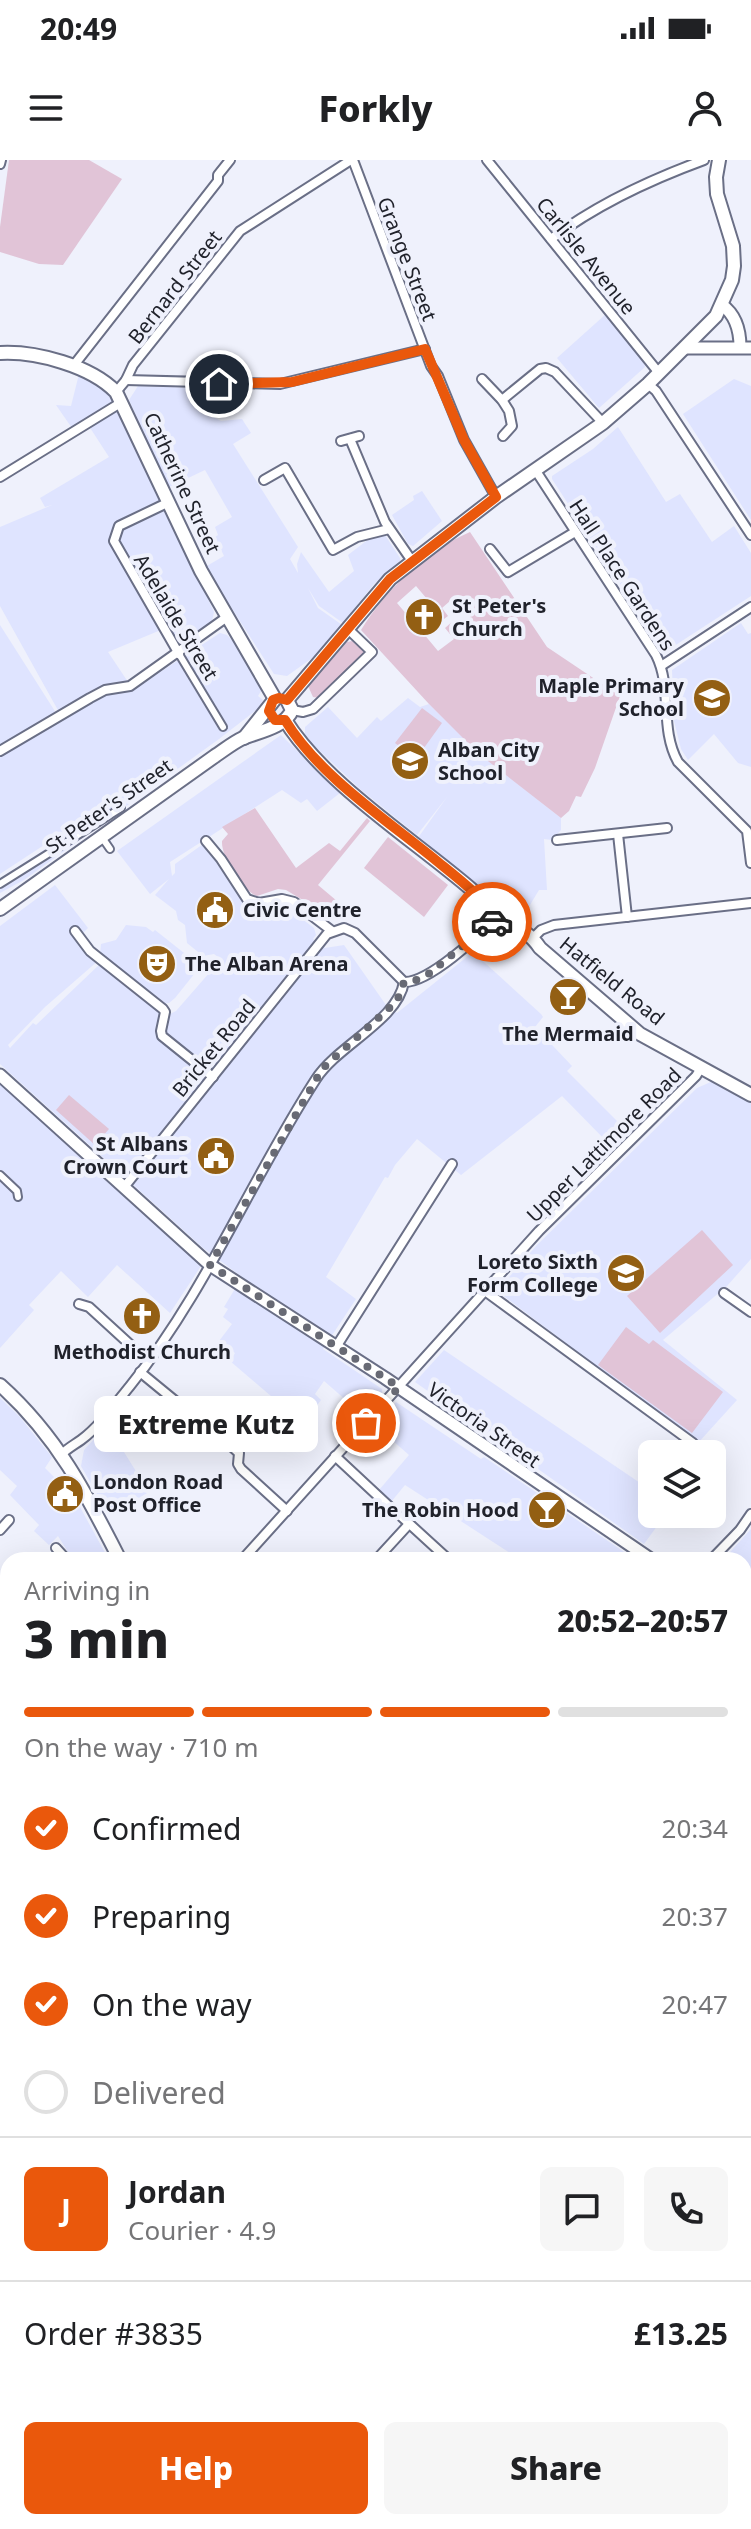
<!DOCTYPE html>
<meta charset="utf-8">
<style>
body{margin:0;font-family:"Noto Sans",sans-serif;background:#f6f6f6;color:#202124;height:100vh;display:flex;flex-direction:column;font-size:30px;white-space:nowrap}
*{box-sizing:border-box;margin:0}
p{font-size:26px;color:#757577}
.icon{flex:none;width:44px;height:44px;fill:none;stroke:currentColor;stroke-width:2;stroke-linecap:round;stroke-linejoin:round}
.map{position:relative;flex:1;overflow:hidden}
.drawer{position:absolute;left:0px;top:1392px;width:752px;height:978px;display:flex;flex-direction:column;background:#fff;border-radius:24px 24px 0 0;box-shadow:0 8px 32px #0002}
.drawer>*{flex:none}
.fabs{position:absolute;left:638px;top:1280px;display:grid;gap:16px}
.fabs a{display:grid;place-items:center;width:88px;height:88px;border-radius:12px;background:#fff;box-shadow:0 8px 32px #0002;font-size:40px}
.pin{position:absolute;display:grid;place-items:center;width:68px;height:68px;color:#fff;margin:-34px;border:4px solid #fff;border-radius:50%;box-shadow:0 2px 8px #0007}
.courier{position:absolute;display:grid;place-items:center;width:80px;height:80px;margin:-40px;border:6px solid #ea580c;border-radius:50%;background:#fff;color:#222;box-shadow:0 2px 10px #0007}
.bubble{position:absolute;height:56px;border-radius:12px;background:#fff;box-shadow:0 8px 32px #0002;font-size:26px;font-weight:800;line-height:56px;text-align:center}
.overview em{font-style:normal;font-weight:800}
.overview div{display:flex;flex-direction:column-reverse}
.overview{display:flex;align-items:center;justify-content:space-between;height:136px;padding:0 24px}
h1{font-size:52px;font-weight:800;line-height:60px}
.bar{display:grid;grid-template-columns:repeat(4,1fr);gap:12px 8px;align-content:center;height:96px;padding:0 24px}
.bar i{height:10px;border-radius:6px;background:#e0e0e0}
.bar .active{background:#ea580c}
.bar p{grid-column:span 4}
.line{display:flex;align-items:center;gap:20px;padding:0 24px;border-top:2px solid #e0e0e0}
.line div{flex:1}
.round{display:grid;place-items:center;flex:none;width:84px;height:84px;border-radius:12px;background:#f6f6f6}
ol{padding:0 24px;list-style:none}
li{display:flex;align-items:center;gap:24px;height:88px}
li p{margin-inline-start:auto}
li .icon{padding:8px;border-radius:50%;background:#ea580c;color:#fff;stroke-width:4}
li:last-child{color:#757577}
li i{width:44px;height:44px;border:4px solid #e0e0e0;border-radius:50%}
.cta{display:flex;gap:16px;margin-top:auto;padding:16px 24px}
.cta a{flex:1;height:92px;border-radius:12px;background:#ea580c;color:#fff;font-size:32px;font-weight:800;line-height:92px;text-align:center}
.cta a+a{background:#f6f6f6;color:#202124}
.status{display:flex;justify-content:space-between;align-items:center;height:56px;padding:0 40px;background:#fff;direction:ltr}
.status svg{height:22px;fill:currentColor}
header{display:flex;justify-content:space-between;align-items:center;height:104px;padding:0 24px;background:#fff;font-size:36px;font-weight:800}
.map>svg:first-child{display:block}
</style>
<div class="status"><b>20:49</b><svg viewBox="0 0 49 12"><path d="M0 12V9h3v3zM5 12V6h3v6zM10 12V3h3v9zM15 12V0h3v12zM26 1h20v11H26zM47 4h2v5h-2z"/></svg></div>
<header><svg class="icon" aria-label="menu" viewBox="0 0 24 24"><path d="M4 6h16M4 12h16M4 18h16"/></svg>Forkly<svg class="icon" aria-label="person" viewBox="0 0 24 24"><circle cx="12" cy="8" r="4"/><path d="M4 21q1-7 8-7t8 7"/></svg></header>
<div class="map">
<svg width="751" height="2369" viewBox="0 0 751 2369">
<rect width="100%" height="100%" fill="#eff1fc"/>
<g fill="#dfe4ff">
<path d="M606,154L644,202L645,207L599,248L557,198Z"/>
<path d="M79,214L106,229L139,289L214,452L212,461L186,481L175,476L168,467L108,492L128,522L59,552L0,446V367L52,345L45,347L40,338L109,297L85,260L72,268L56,245L71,246Z"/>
<path d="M734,219L751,226V360L683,254Z"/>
<path d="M138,226L197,228L205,248L215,258L221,261L242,259L251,273L233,284L298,387L290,399L298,413L297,404L301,392L329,432L354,411L348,395L374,375H385L400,398V401L374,424L343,463L319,446L308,428L318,448L345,467L315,496L287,516L274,514L205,407L224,396L215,377L218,375L215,367L232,357L205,310L167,328L129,240Z"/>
<path d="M618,267L666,342L680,334L712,382L734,366L751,393V436L668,490H663L552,319V316L593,289Z"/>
<path d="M422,331L442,361L413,386L408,384L392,355L414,340L413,336Z"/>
<path d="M741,463L748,474L751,473V607L738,603L714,574L688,600L681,589L674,561L672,510Z"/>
<path d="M0,465L58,556L106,531H131L220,473L227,475L233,481L263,528L258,536L263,540L259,548L219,579L24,720L0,733V719L88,661L163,607L0,714Z"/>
<path d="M408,538L420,547L429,544L480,594L561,658V670L552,680L544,679L547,730H539L521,760L487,740L415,682L447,637L417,675L360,629L305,577V567L328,547L357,578L377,557L381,561Z"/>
<path d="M281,575L340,633L317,651L307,639L301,643L282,630L170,702L172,716L175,713V704L206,682L245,743L260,749L285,746L314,768L316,775L313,779L325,788L344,785L386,845L397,853L473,792L541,854L543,857L535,867L572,906L567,911L627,971L612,987L562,936L461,1015L417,979L395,1005L388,1018L385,1017L326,1117L356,1139L323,1189L382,1229V1232L362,1254L324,1221L315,1234L321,1240L310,1255L296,1248L292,1254L230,1201L235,1193L219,1181L232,1164L223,1157L228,1149L224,1147L242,1117L203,1088L0,904V766L55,725L88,768L83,773L100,794L101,784L116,780L126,765L146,767L153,772L155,770L198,804L193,810L195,813L175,838L169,843L160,844L99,800L45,847L8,885L10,888L33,863L36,865L101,803L162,853L170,854L176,851L217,804L218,797L214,794L203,796L187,783L185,765L178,760L176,751L155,735L169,719L150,734L117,691Z"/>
<path d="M713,921L751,941V1099L727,1126L663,1180L737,1240L698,1283L497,1131L537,1085L697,928Z"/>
<path d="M0,923L201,1106L170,1153L117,1105L88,1137L61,1111L29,1145L34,1150L0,1188Z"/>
<path d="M444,1190L652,1331V1354H666L644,1384L415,1222Z"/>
<path d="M0,1238L19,1256L52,1297L45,1308L75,1338L109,1400H73L58,1376L49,1385L34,1371L39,1365L10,1335L17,1326L0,1310Z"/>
<path d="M396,1242L481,1299L484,1297L636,1400H521L405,1325L391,1342L379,1330L409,1295L376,1266Z"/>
<path d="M107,1265L149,1332L109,1355L81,1306L84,1290Z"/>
<path d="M751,1369V1456L744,1452V1400H723Z"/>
</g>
<g fill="#e1c4d7" fill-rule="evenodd">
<path d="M9,0H89L122,19L63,105L39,104L0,92V67Z"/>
<path d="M470,372L547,487L620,536L595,608L581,637L576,636L569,651L561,658L479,594L429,544L361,470C385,431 427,390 470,372ZM416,426L444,459L448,456L442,448L450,441L456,447L466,439L475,449L464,459L470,465L463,472L453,461L445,468L454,479L438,491L413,461L409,464L404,459L408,456L397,443Z"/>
<path d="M352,481L363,491V497L319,538L313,537L308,526L347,482Z"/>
<path d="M422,548L442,563L416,599L395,583Z"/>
<path d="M255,648L296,708L329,683L340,691L367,658L370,661L318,725L350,752L342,759L333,758L286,730L278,729L257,736C242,730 221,697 222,681L228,674L222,667Z"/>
<path d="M388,677L448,725L424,757L364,708Z"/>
<path d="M69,935L109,969L95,985L56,950Z"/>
<path d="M702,1070L733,1105L660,1173L627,1136Z"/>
<path d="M626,1167L649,1184L653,1180L723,1232L692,1273L598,1205Z"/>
<path d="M0,2084L8,2097V2337L0,2335Z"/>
<path d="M744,2268L751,2317L743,2369H696L695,2362H744Z"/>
<path d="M44,2362H162L164,2368L182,2362H197L193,2369H44Z"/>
</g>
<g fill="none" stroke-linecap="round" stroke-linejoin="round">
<g stroke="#7da6b0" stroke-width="18">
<path d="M0,2105L8,2125"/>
<path d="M0,2341L1,2325L8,2308"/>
</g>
<g stroke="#6a6f86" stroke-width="10">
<g id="pedestrian">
<path d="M179,494L223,567"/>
<path d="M101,676L110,689"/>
<path d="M0,724L121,648"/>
<path d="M0,1015L17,1031L18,1037"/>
</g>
</g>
<g stroke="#6a6f86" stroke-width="12">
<g id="minor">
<path d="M353,0L431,206L438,216L464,280L496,337"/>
<path d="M487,0L659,213"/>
<path d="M0,4L1,0"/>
<path d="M551,79C596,45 652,19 704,0"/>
<path d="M74,205L218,21V15L230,0"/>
<path d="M482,219L502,240L509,251L512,266L503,276"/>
<path d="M126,220L280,224L425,189"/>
<path d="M648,224L656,231L751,375"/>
<path d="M116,232L126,220L133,205L240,71L351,0"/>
<path d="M502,240L540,209L546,208L555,212L603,263"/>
<path d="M350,279L385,362L412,401"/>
<path d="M341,281L359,276"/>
<path d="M536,311L656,495C673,529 659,568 678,602L747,671L751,703"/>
<path d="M0,317L122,242"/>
<path d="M264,320L285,308L333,390L357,377L389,369"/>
<path d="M167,343L119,366L114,381L179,494"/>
<path d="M490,389L508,412L575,372"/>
<path d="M661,506L751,447"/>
<path d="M292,550L303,552L313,549L372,492L348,469"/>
<path d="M0,591L90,538L105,530L130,526L227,457"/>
<path d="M618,674L627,757"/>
<path d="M557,680L667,668"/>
<path d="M206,681L221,699L247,739L259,743L282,739L294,742L332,771"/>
<path d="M75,771L90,791L163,849L165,852L161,871L162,876L213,917"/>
<path d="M533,778L541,770L554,765L751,743"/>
<path d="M404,822C428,823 480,776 496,757"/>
<path d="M125,1026L327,774L344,768L355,773L404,822"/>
<path d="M485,1131L693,1283"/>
<path d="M724,1133L751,1152"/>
<path d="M79,1144L89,1147L148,1201"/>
<path d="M336,1187L452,1004"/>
<path d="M140,1212L179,1244C169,1264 178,1272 192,1285"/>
<path d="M215,1271L239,1293L238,1304L241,1309L287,1351"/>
<path d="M62,1294C68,1288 74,1285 81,1280C100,1266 116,1243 130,1226C206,1132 251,1019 316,919C338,885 398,860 404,822"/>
<path d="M335,1296L393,1350"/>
<path d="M402,1357L449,1400"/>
<path d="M0,1370L9,1360"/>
<path d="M56,1388L67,1400"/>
<path d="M242,1400L539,1071L696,916L701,908"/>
<path d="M376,1400L409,1364"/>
<path d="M711,1400L740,1370L751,1354"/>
<path d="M0,1473L8,1466"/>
<path d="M0,1634L8,1641"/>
<path d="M0,1795L8,1802"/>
<path d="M744,2042L751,2036"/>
<path d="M744,2054L751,2066"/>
</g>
</g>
<g stroke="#6a6f86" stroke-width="13">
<path id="tertiary" d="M0,1559L8,1553"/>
</g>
<g stroke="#6a6f86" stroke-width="15">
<g id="secondary">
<path d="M722,145C736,155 740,171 740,187"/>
<path d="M685,188H751"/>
<path d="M0,915L210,1105L385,1218L652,1400"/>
<path d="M744,1464L751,1469"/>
</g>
</g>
<g stroke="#6a6f86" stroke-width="16">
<g id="primary">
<path d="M0,193C36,191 91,206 116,232L201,411L275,539"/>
<path d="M287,540L390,419L496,337L603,263L648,224L716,156L732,120L734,106L733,86L717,34L716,17L719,0"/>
<path d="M285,560C324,623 414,680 471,729C480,737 487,750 496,757C513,770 525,766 540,788L640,874L751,935"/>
<path d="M244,578L275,539"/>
<path d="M0,749L215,596C224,590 234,582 243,578C258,572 286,567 292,550L287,540"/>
<path d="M0,1225C57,1276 86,1333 120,1400"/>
<path d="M620,2362L623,2369"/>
</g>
</g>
<use href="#pedestrian" stroke="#fff" stroke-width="6"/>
<use href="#minor" stroke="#fff" stroke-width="8"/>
<use href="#tertiary" stroke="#fff" stroke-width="9"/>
<use href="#secondary" stroke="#fff" stroke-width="11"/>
<use href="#primary" stroke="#fff" stroke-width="12"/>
<g stroke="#686a74" stroke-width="6">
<g id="rail">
<path d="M744,1678L751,1650"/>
<path d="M744,1720L751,1697"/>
<path d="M669,2362L670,2369"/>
<path d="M689,2362V2369"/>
</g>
</g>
<use href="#rail" stroke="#eff1fc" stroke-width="3" stroke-dasharray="9" stroke-linecap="butt"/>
</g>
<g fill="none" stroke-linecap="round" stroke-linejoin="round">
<path stroke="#686a74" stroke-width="8" stroke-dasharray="0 14.4" d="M366,1263L399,1227L210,1105L322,909L397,841L404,822L414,821L426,816L492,762"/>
<path stroke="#ea580c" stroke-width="10" d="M219,224L292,222L425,189L464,280L496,337L390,419L287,540L279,538L273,540L269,551L275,560H285C319,616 387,660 438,702C459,719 480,735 496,757L492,762"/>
</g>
<defs>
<g id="church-disc" transform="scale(2)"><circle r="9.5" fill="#935f13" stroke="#eff1fc"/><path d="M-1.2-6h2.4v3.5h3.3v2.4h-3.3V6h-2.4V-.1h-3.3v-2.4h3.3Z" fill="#fff"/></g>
<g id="school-disc" transform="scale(2)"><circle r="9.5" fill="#935f13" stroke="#eff1fc"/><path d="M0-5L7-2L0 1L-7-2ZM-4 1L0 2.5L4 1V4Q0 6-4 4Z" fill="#fff"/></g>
<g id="civic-disc" transform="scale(2)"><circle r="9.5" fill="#935f13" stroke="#eff1fc"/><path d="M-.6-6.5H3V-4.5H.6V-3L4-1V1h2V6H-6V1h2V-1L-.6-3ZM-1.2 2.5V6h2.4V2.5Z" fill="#fff"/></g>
<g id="theatre-disc" transform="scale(2)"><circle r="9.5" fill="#935f13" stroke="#eff1fc"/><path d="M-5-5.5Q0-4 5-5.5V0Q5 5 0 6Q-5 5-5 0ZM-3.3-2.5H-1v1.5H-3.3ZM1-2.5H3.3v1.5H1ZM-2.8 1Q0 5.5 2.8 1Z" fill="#fff"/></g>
<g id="bar-disc" transform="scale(2)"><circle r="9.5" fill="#935f13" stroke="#eff1fc"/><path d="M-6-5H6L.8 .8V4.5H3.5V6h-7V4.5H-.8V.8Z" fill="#fff"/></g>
</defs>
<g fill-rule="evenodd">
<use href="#church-disc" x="424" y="457"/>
<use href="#school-disc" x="712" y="538"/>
<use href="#school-disc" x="410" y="601"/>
<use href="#civic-disc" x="215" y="750"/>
<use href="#theatre-disc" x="157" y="804"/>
<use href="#bar-disc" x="568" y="837"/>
<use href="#civic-disc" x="216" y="996"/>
<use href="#school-disc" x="626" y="1113"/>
<use href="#church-disc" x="142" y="1156"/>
<use href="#civic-disc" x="65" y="1334"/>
<use href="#bar-disc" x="547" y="1350"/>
</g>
<g text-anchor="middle" stroke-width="8" stroke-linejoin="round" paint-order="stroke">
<g font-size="20" fill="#20222b" stroke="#eff1fc">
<text transform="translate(586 96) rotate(51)" y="7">Carlisle Avenue</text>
<text transform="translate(407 99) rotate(69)" y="7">Grange Street</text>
<text transform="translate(175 127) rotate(-52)" y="7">Bernard Street</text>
<text transform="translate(182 323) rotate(65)" y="7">Catherine Street</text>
<text transform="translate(622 415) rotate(57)" y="7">Hall Place Gardens</text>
<text transform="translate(176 457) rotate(59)" y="7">Adelaide Street</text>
<text transform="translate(109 646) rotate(-35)" y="7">St Peter's Street</text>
<text transform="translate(612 821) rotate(39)" y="7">Hatfield Road</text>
<text transform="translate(214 888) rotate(-51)" y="7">Bricket Road</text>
<text transform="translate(604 985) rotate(-45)" y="7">Upper Lattimore Road</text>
<text transform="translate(484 1265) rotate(35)" y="7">Victoria Street</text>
</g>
<g font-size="20" font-weight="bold" fill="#20222b" stroke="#eff1fc" text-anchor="start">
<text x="452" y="453">St Peter's<tspan x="452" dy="23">Church</tspan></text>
<text x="684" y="533" text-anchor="end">Maple Primary<tspan x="684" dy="23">School</tspan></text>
<text x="438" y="597">Alban City<tspan x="438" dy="23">School</tspan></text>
<text x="243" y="757">Civic Centre</text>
<text x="185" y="811">The Alban Arena</text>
<text x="568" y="881" text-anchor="middle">The Mermaid</text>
<text x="188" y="991" text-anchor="end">St Albans<tspan x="188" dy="23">Crown Court</tspan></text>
<text x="598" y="1109" text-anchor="end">Loreto Sixth<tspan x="598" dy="23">Form College</tspan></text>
<text x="142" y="1199" text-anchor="middle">Methodist Church</text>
<text x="93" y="1329">London Road<tspan x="93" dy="23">Post Office</tspan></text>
<text x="519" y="1357" text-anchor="end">The Robin Hood</text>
</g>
</g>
</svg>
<div class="fabs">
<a><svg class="icon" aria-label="layers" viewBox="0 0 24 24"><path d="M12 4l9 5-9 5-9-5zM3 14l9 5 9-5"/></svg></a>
</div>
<div class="pin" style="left:366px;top:1263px;background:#ea580c"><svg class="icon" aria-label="bag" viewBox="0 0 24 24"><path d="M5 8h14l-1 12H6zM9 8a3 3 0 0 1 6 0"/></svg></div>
<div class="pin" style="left:219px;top:224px;background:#1f2937"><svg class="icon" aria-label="home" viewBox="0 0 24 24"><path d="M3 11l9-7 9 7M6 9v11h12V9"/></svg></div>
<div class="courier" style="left:492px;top:762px"><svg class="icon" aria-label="car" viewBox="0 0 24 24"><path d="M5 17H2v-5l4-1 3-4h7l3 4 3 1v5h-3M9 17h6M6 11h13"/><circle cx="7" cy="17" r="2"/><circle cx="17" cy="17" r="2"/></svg></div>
<div class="bubble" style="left:94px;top:1236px;width:224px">Extreme Kutz</div>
<section class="drawer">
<div class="overview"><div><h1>3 min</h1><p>Arriving in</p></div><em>20:52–20:57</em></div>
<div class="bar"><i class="active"></i><i class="active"></i><i class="active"></i><i></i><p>On the way · 710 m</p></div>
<ol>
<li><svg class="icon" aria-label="check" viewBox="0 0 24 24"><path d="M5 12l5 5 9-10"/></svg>Confirmed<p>20:34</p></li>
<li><svg class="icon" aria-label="check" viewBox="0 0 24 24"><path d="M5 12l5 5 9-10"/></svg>Preparing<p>20:37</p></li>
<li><svg class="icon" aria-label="check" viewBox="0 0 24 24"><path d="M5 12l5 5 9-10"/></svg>On the way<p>20:47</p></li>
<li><i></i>Delivered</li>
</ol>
<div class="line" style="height:144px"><b class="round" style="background:#ea580c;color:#fff">J</b><div><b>Jordan</b><p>Courier · 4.9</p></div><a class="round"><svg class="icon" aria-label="chat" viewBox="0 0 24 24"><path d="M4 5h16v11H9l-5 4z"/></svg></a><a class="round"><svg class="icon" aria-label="phone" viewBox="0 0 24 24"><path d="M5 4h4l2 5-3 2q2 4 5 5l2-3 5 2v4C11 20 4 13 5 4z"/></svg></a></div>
<div class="line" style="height:104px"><div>Order #3835</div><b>£13.25</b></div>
<div class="cta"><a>Help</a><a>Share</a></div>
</section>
</div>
